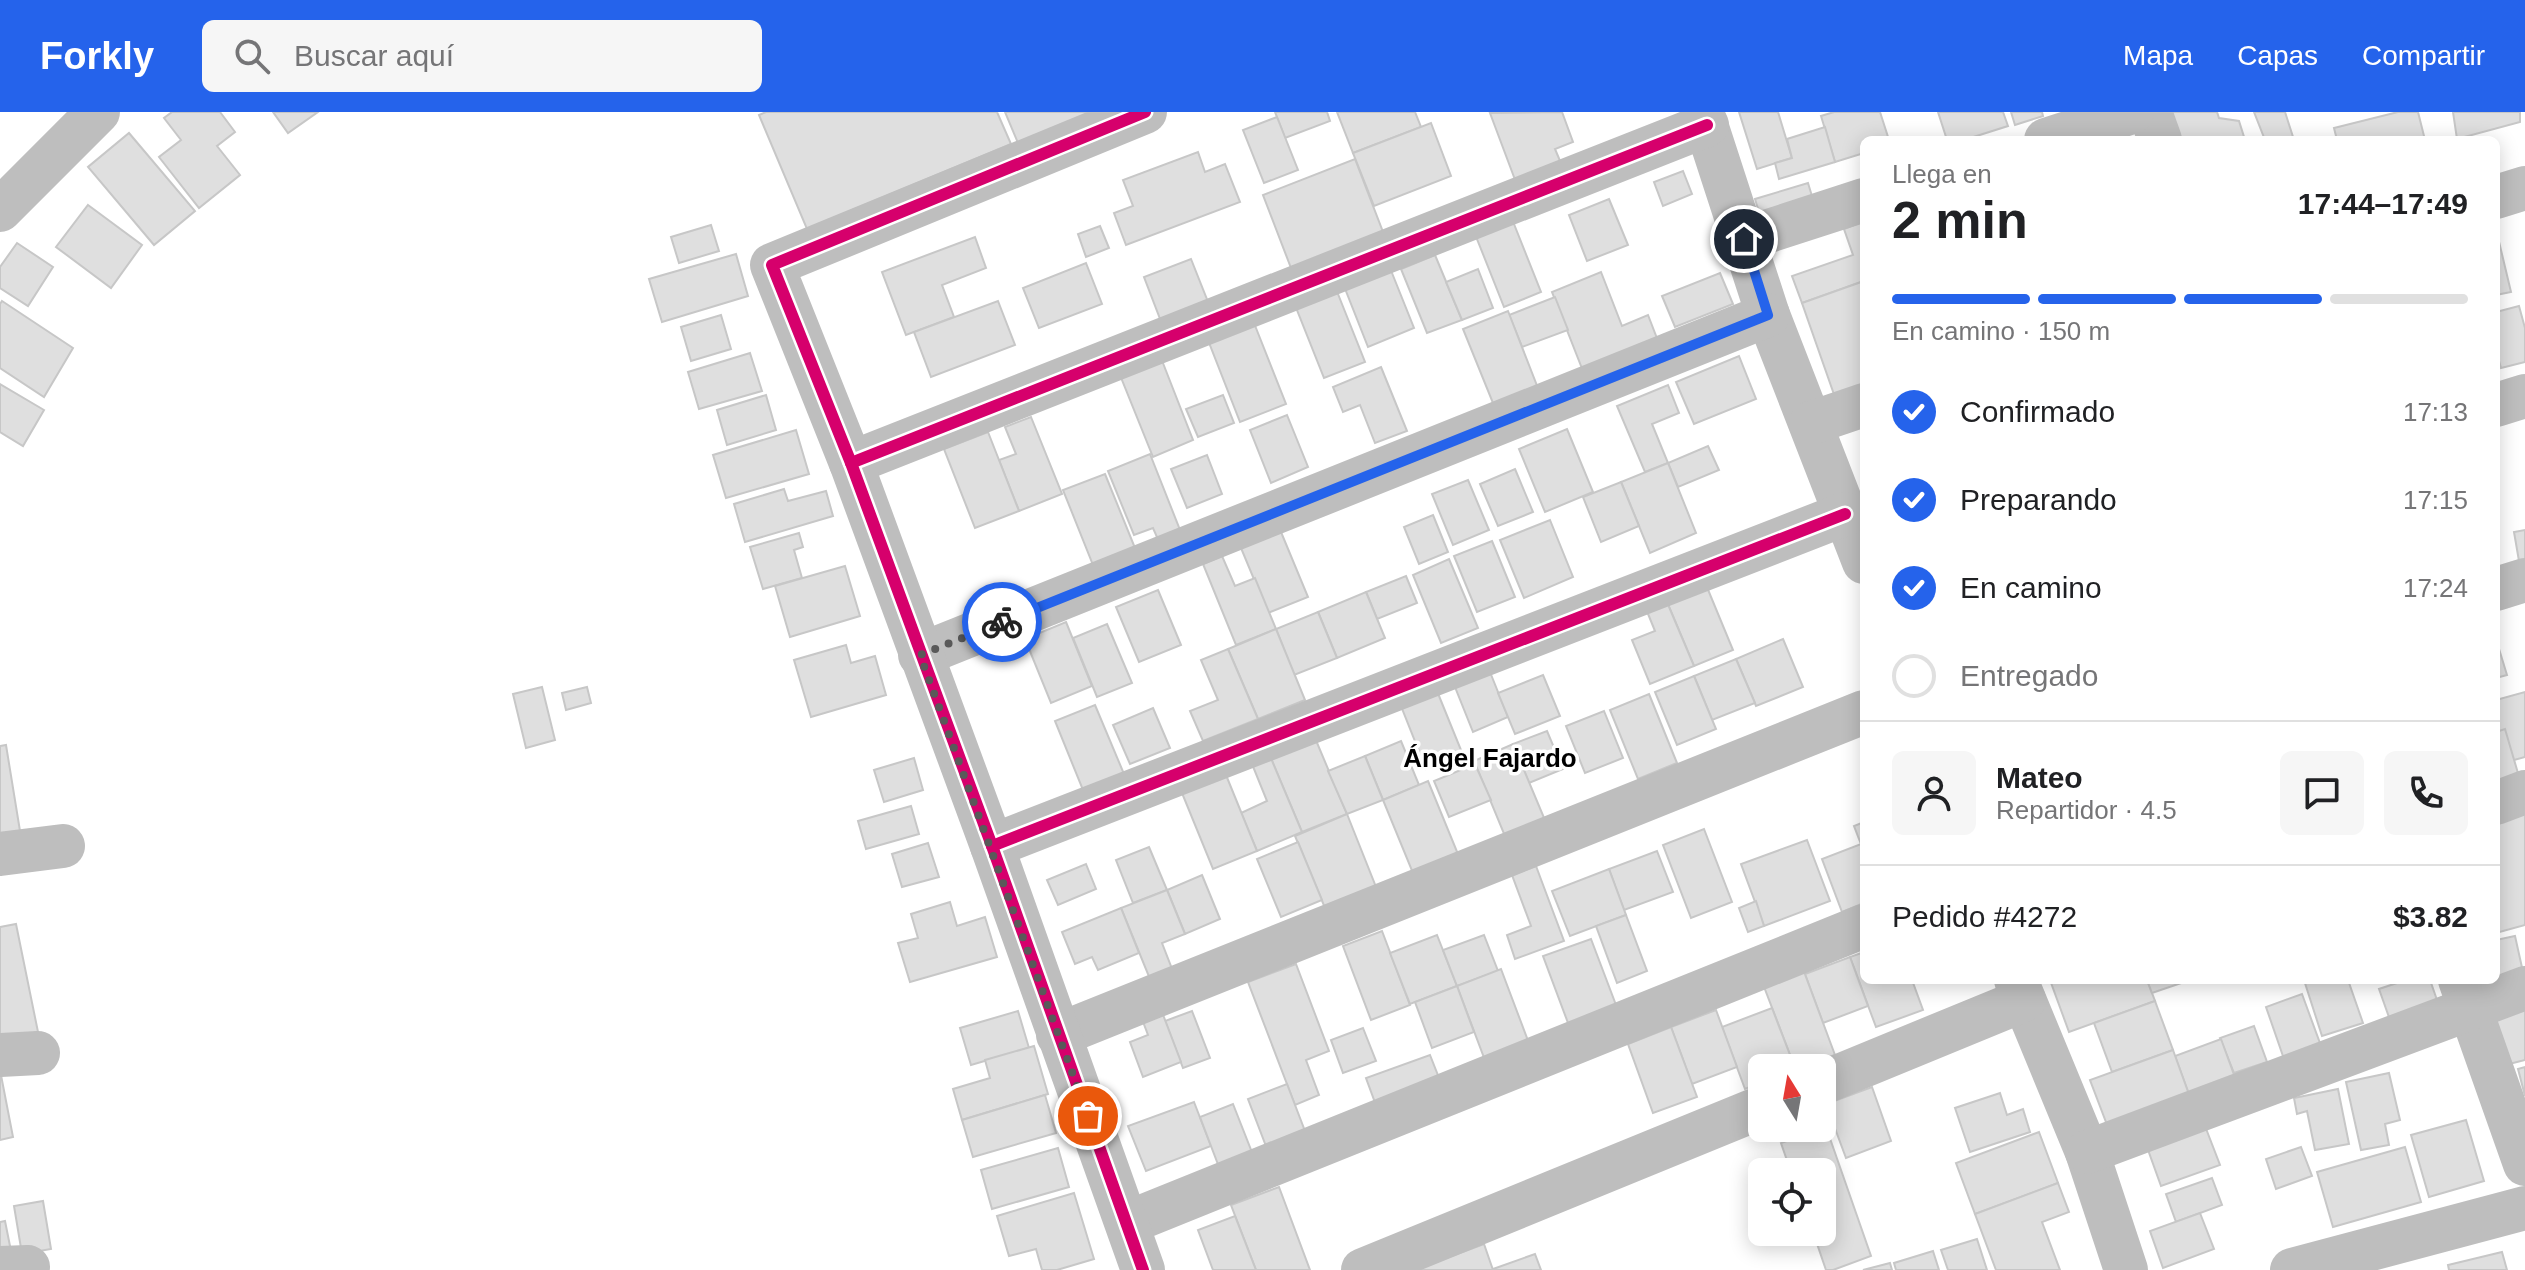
<!DOCTYPE html>
<html lang="es">
<meta charset="utf-8">
<style>
body{margin:0;font-family:Arial,sans-serif;background:#f6f6f6;color:#202124;height:100vh;display:flex;flex-direction:column;font-size:30px;white-space:nowrap}
*{box-sizing:border-box;margin:0}
p{font-size:26px;color:#757577}
.icon{flex:none;width:44px;height:44px;fill:none;stroke:currentColor;stroke-width:2;stroke-linecap:round;stroke-linejoin:round}
.map{position:relative;flex:1;overflow:hidden}
.sheet{position:absolute;left:1860px;top:24px;width:640px;height:848px;display:flex;flex-direction:column;background:#fff;border-radius:12px;box-shadow:0 4px 20px #0003}
.sheet>*{flex:none}
.needle{width:52px;rotate:349deg}
.controls{position:absolute;left:1748px;top:942px;display:grid;gap:16px}
.controls a{display:grid;place-items:center;width:88px;height:88px;border-radius:12px;background:#fff;box-shadow:0 4px 20px #0003;font-size:40px}
.pin{position:absolute;display:grid;place-items:center;width:68px;height:68px;color:#fff;margin:-34px;border:4px solid #fff;border-radius:50%;box-shadow:0 2px 8px #0007}
.courier{position:absolute;display:grid;place-items:center;width:80px;height:80px;margin:-40px;border:6px solid #2563eb;border-radius:50%;background:#fff;color:#222;box-shadow:0 2px 10px #0007}
.overview em{font-style:normal;font-weight:700}
.overview div{display:flex;flex-direction:column-reverse}
.overview{display:flex;align-items:center;justify-content:space-between;height:136px;padding:0 32px}
h1{font-size:52px;font-weight:700;line-height:60px}
.bar{display:grid;grid-template-columns:repeat(4,1fr);gap:12px 8px;align-content:center;height:96px;padding:0 32px}
.bar i{height:10px;border-radius:6px;background:#e0e0e0}
.bar .selected{background:#2563eb}
.bar p{grid-column:span 4}
.line{display:flex;align-items:center;gap:20px;padding:0 32px;border-top:2px solid #e0e0e0}
.line div{flex:1}
.round{display:grid;place-items:center;flex:none;width:84px;height:84px;border-radius:12px;background:#f6f6f6}
ol{padding:0 32px;list-style:none}
li{display:flex;align-items:center;gap:24px;height:88px}
li p{margin-inline-start:auto}
li .icon{padding:8px;border-radius:50%;background:#2563eb;color:#fff;stroke-width:4}
li:last-child{color:#757577}
li i{width:44px;height:44px;border:4px solid #e0e0e0;border-radius:50%}
header{display:flex;align-items:center;gap:48px;box-sizing:border-box;height:112px;padding:0 40px;background:#2563eb;color:#fff}
header strong{font-size:38px}
nav{display:flex;gap:44px;margin-inline-start:auto;font-size:28px}
.search{width:560px;height:72px;background:#f6f6f6;display:flex;align-items:center;gap:20px;box-sizing:border-box;padding:0 28px;border-radius:12px;color:#757577;font-size:30px}
.map>svg:first-child{display:block}
</style>
<header>
<strong>Forkly</strong>
<div class="search"><svg class="icon" aria-label="search" viewBox="0 0 24 24"><circle cx="10" cy="10" r="6"/><path d="M15 15l6 6"/></svg>Buscar aquí</div>
<nav><a>Mapa</a><a>Capas</a><a>Compartir</a></nav>
</header>
<div class="map">
<svg width="2525" height="1158" viewBox="0 0 2525 1158">
<rect width="100%" height="100%" fill="#fff"/>
<g fill="#dfdfdf" stroke="#c7c7c7" stroke-width="2">
<path d="M172,0H220L235,20L217,34L240,63L199,96L159,45L181,28L164,6Z"/>
<path d="M273,0H318L288,21Z"/>
<path d="M766,0H997L1011,32L807,117L759,3Z"/>
<path d="M1005,0H1093L1018,31Z"/>
<path d="M1275,0H1327L1330,9L1285,26Z"/>
<path d="M1337,0H1415L1421,15L1353,41Z"/>
<path d="M1562,0L1573,30L1555,37L1563,56L1517,73L1490,1Z"/>
<path d="M1739,0H1778L1792,46L1757,57Z"/>
<path d="M1834,0H1880L1889,28H1864V41L1835,50L1821,4Z"/>
<path d="M1938,0H2003L2008,14L1964,28H1947Z"/>
<path d="M2011,0H2042L2043,4L2015,13Z"/>
<path d="M2171,0H2217L2219,6L2239,9L2245,28H2180Z"/>
<path d="M2254,0H2285L2294,28H2265Z"/>
<path d="M2398,0H2418L2425,28H2337L2334,16Z"/>
<path d="M2453,0H2520V10L2457,27Z"/>
<path d="M1277,5L1298,58L1264,71L1243,18Z"/>
<path d="M1431,11L1451,64L1374,94L1353,41Z"/>
<path d="M1825,15L1835,50L1779,67L1775,51L1792,46L1787,27Z"/>
<path d="M129,21L195,99L154,133L88,55Z"/>
<path d="M1198,40L1205,60L1225,52L1240,90L1126,133L1114,101L1133,94L1123,68Z"/>
<path d="M1355,47L1383,120L1291,156L1263,83Z"/>
<path d="M1683,59L1692,82L1663,94L1654,70Z"/>
<path d="M1808,71L1815,94L1762,110L1755,87Z"/>
<path d="M1609,87L1628,133L1587,149L1569,103Z"/>
<path d="M88,93L142,133L111,176L56,135Z"/>
<path d="M1512,107L1541,180L1504,195L1475,122Z"/>
<path d="M1864,109V169L1802,191L1792,164L1853,143L1844,117Z"/>
<path d="M711,113L719,139L679,151L671,125Z"/>
<path d="M1100,114L1109,136L1086,145L1078,122Z"/>
<path d="M2496,117L2511,180L2496,183Z"/>
<path d="M975,125L986,156L942,173L954,205L906,223L882,160Z"/>
<path d="M17,131L53,155L28,194L0,176V155Z"/>
<path d="M736,142L748,184L662,210L649,167Z"/>
<path d="M1435,143L1462,208L1427,221L1401,157Z"/>
<path d="M1191,147L1210,195L1162,212L1144,165Z"/>
<path d="M1086,151L1102,192L1039,216L1023,176Z"/>
<path d="M1390,156L1414,216L1368,235L1344,174Z"/>
<path d="M1478,157L1493,196L1462,208L1446,170Z"/>
<path d="M1601,160L1622,214L1648,203L1658,229L1583,259L1552,180Z"/>
<path d="M1720,161L1733,192L1675,215L1662,184Z"/>
<path d="M1864,169V281L1837,291L1802,191Z"/>
<path d="M1336,177L1365,250L1324,266L1295,193Z"/>
<path d="M1555,185L1568,218L1522,235L1509,203Z"/>
<path d="M2,189L73,236L44,285L0,256V192Z"/>
<path d="M998,189L1015,233L931,265L914,220Z"/>
<path d="M2519,194L2525,216V250L2501,256L2496,238V200Z"/>
<path d="M1508,199L1541,284L1497,301L1463,217Z"/>
<path d="M721,203L731,237L691,249L681,215Z"/>
<path d="M1254,211L1286,292L1240,310L1208,228Z"/>
<path d="M750,241L762,279L699,297L688,260Z"/>
<path d="M1739,244L1756,287L1694,312L1676,270Z"/>
<path d="M1161,246L1193,328L1153,345L1120,263Z"/>
<path d="M1381,255L1407,319L1375,331L1360,293L1343,300L1333,275Z"/>
<path d="M0,272L44,298L23,334L0,320Z"/>
<path d="M1668,273L1679,301L1652,312L1668,351L1645,360L1617,294Z"/>
<path d="M766,283L776,318L727,333L717,298Z"/>
<path d="M1223,283L1234,311L1198,325L1186,297Z"/>
<path d="M1287,303L1308,355L1271,371L1250,318Z"/>
<path d="M1031,305L1062,382L1019,399L999,348L1016,342L1005,315Z"/>
<path d="M1567,317L1593,380L1545,400L1519,337Z"/>
<path d="M796,318L809,362L726,386L713,343Z"/>
<path d="M988,320L1019,399L975,416L944,337Z"/>
<path d="M1708,334L1719,358L1678,375L1668,351Z"/>
<path d="M1150,342L1182,423L1160,432L1153,416L1134,423L1108,359Z"/>
<path d="M1207,343L1222,382L1187,396L1171,357Z"/>
<path d="M1668,351L1696,421L1650,441L1621,370Z"/>
<path d="M1515,357L1533,400L1498,414L1480,372Z"/>
<path d="M1105,362L1137,441L1095,458L1063,378Z"/>
<path d="M1468,368L1489,418L1453,433L1432,382Z"/>
<path d="M1621,370L1639,414L1601,430L1583,385Z"/>
<path d="M784,377L788,389L826,379L833,404L745,430L734,392Z"/>
<path d="M1433,403L1448,440L1419,452L1404,415Z"/>
<path d="M1550,408L1573,465L1524,486L1500,428Z"/>
<path d="M2525,418V448L2519,449L2514,420Z"/>
<path d="M1281,420L1308,485L1268,501L1241,436Z"/>
<path d="M799,421L803,435L794,438L802,466L763,477L750,435Z"/>
<path d="M1492,429L1515,485L1477,500L1454,444Z"/>
<path d="M1222,444L1235,474L1255,466L1276,517L1236,533L1203,452Z"/>
<path d="M1449,447L1478,516L1441,531L1413,463Z"/>
<path d="M845,454L860,504L790,525L775,474Z"/>
<path d="M1406,464L1417,491L1377,507L1366,480Z"/>
<path d="M1704,468L1733,538L1694,554L1664,483Z"/>
<path d="M1158,478L1181,533L1139,550L1116,495Z"/>
<path d="M1366,480L1385,526L1337,546L1318,500Z"/>
<path d="M1664,483L1694,554L1650,572L1632,528L1655,519L1644,492Z"/>
<path d="M1318,500L1337,546L1294,563L1276,517Z"/>
<path d="M1066,510L1092,574L1051,591L1025,527Z"/>
<path d="M1107,512L1132,571L1097,585L1073,526Z"/>
<path d="M1276,517L1305,588L1258,607L1228,537Z"/>
<path d="M1783,527L1803,575L1756,594L1736,547Z"/>
<path d="M2496,527L2507,563L2496,566Z"/>
<path d="M846,533L851,551L875,544L886,583L811,605L794,548Z"/>
<path d="M1228,537L1258,607L1203,629L1190,599L1218,588L1201,548Z"/>
<path d="M1736,547L1755,591L1712,608L1694,564Z"/>
<path d="M1490,560L1508,605L1473,620L1455,575Z"/>
<path d="M1543,563L1560,604L1515,622L1498,581Z"/>
<path d="M1694,564L1716,617L1677,633L1655,580Z"/>
<path d="M542,575L555,628L526,636L513,582Z"/>
<path d="M587,575L591,591L566,598L562,581Z"/>
<path d="M1437,579L1463,643L1426,657L1401,594Z"/>
<path d="M2525,580V645L2496,653V588Z"/>
<path d="M1649,582L1677,651L1638,667L1610,598Z"/>
<path d="M1095,593L1124,662L1083,678L1055,609Z"/>
<path d="M1153,596L1170,636L1130,652L1113,613Z"/>
<path d="M1604,599L1623,646L1585,661L1566,614Z"/>
<path d="M2505,617L2520,668L2496,675V620Z"/>
<path d="M1547,619L1563,657L1529,671L1513,632Z"/>
<path d="M1315,626L1347,702L1302,720L1270,644Z"/>
<path d="M1401,629L1419,673L1383,688L1365,644Z"/>
<path d="M1513,632L1547,713L1507,729L1474,649Z"/>
<path d="M6,633L20,719L0,722V634Z"/>
<path d="M1270,644L1302,720L1257,739L1241,701L1267,689L1252,652Z"/>
<path d="M1365,644L1383,688L1347,702L1328,659Z"/>
<path d="M914,646L923,678L884,690L874,658Z"/>
<path d="M1475,652L1491,688L1449,705L1434,669Z"/>
<path d="M1226,663L1257,739L1213,757L1182,681Z"/>
<path d="M1428,669L1460,747L1415,766L1383,688Z"/>
<path d="M911,694L919,722L866,737L858,709Z"/>
<path d="M2525,699V813L2496,821V707Z"/>
<path d="M1347,702L1376,775L1325,796L1295,724Z"/>
<path d="M1864,710V740L1854,714Z"/>
<path d="M1704,717L1732,790L1691,806L1663,733Z"/>
<path d="M1807,728L1830,789L1764,814L1741,752Z"/>
<path d="M1298,730L1322,788L1281,805L1257,747Z"/>
<path d="M928,731L939,765L902,775L892,742Z"/>
<path d="M1861,732L1864,740V791L1842,800L1822,747Z"/>
<path d="M1149,735L1167,778L1133,791L1116,748Z"/>
<path d="M1657,739L1673,780L1624,798L1609,757Z"/>
<path d="M1086,752L1096,777L1058,793L1047,768Z"/>
<path d="M1536,754L1564,829L1515,847L1507,823L1531,814L1512,763Z"/>
<path d="M1609,757L1626,803L1570,824L1552,779Z"/>
<path d="M1202,763L1220,807L1185,822L1167,778Z"/>
<path d="M1167,778L1185,822L1162,831L1174,862L1152,872L1121,796Z"/>
<path d="M1756,789L1764,814L1748,820L1739,796Z"/>
<path d="M950,790L957,814L985,805L997,845L910,870L898,831L918,826L911,802Z"/>
<path d="M1121,796L1139,841L1098,858L1092,845L1075,852L1062,820Z"/>
<path d="M1626,803L1647,859L1617,871L1596,814Z"/>
<path d="M16,812L38,920L0,927V815Z"/>
<path d="M1382,819L1410,893L1371,908L1343,834Z"/>
<path d="M1437,823L1457,874L1410,892L1390,841Z"/>
<path d="M1484,823L1498,859L1457,874L1443,838Z"/>
<path d="M2515,824L2523,860L2496,866V828Z"/>
<path d="M1591,827L1619,901L1571,919L1543,844Z"/>
<path d="M1864,840V868H1912L1923,898L1876,915L1850,845Z"/>
<path d="M1850,845L1868,894L1823,911L1805,862Z"/>
<path d="M1296,852L1329,939L1306,948L1319,983L1295,993L1248,870Z"/>
<path d="M1501,857L1530,934L1486,951L1457,874Z"/>
<path d="M1803,857L1835,943L1795,956L1763,872Z"/>
<path d="M2050,868H2147L2155,889L2069,920Z"/>
<path d="M2147,868H2190L2152,881Z"/>
<path d="M2304,868H2348L2363,911L2322,924Z"/>
<path d="M2406,868H2430L2438,891L2390,908L2379,877Z"/>
<path d="M1457,874L1474,920L1432,936L1415,890Z"/>
<path d="M2302,882L2321,934L2284,947L2266,895Z"/>
<path d="M2525,884V948L2509,952L2496,908Z"/>
<path d="M2155,889L2173,938L2112,960L2094,911Z"/>
<path d="M1772,896L1795,956H1762V970L1745,977L1722,915Z"/>
<path d="M1716,898L1737,955L1692,972L1671,915Z"/>
<path d="M1018,899L1029,936L971,953L960,916Z"/>
<path d="M1192,899L1210,946L1183,956L1165,909Z"/>
<path d="M1162,900L1181,950L1143,965L1130,930L1148,923L1142,907Z"/>
<path d="M2254,914L2267,950L2234,961L2220,926Z"/>
<path d="M1671,915L1697,985L1653,1001L1628,932Z"/>
<path d="M1363,916L1376,949L1343,961L1331,928Z"/>
<path d="M2221,927L2237,971L2191,988L2175,944Z"/>
<path d="M1034,934L1048,982L962,1008L953,977L990,966L985,948Z"/>
<path d="M2173,938L2191,988L2109,1018L2090,968Z"/>
<path d="M1430,943L1441,971L1377,996L1366,966Z"/>
<path d="M2525,955V984L2518,957Z"/>
<path d="M0,958L13,1025L0,1028Z"/>
<path d="M2389,961L2400,1008L2385,1012L2389,1033L2361,1038L2346,970Z"/>
<path d="M1287,972L1308,1027L1269,1042L1248,987Z"/>
<path d="M1872,975L1891,1029L1846,1046L1826,992Z"/>
<path d="M2338,977L2349,1032L2315,1038L2307,999L2297,1002L2294,986Z"/>
<path d="M2000,981L2007,1003L2023,997L2030,1020L1970,1040L1955,996Z"/>
<path d="M1045,983L1056,1021L973,1045L962,1008Z"/>
<path d="M1194,990L1211,1034L1146,1059L1128,1014Z"/>
<path d="M1233,992L1253,1043L1219,1055L1200,1005Z"/>
<path d="M2466,1008L2484,1069L2429,1085L2411,1023Z"/>
<path d="M2205,1014L2220,1053L2161,1074L2147,1035Z"/>
<path d="M1826,1015L1871,1144L1833,1158H1826L1813,1120H1822V1060H1791L1781,1031Z"/>
<path d="M2039,1020L2058,1071L1975,1102L1956,1051Z"/>
<path d="M2301,1035L2312,1064L2276,1077L2266,1047Z"/>
<path d="M2405,1035L2421,1090L2333,1115L2317,1060Z"/>
<path d="M1058,1036L1069,1075L992,1097L981,1058Z"/>
<path d="M2212,1066L2222,1093L2176,1110L2166,1082Z"/>
<path d="M2058,1071L2069,1100L2042,1110L2060,1158H1996L1975,1102Z"/>
<path d="M1279,1075L1310,1158H1256L1231,1093Z"/>
<path d="M1074,1081L1094,1147L1057,1158H1042L1036,1137L1009,1144L997,1104Z"/>
<path d="M43,1089L51,1137L22,1142L14,1094Z"/>
<path d="M2200,1101L2214,1137L2163,1156L2150,1119Z"/>
<path d="M1235,1104L1256,1158H1213L1198,1118Z"/>
<path d="M5,1109L11,1139L0,1141V1110Z"/>
<path d="M1977,1127L1987,1158H1948L1941,1138Z"/>
<path d="M1484,1132L1493,1158H1414Z"/>
<path d="M1933,1139L1939,1158H1896L1894,1151Z"/>
<path d="M2502,1140L2507,1158H2449L2448,1153Z"/>
<path d="M1535,1142L1541,1158H1493V1157Z"/>
<path d="M1890,1151L1892,1158H1863Z"/>
</g>
<g fill="none" stroke-linecap="round" stroke-linejoin="round">
<g stroke="#bebebe" stroke-width="44">
<path d="M1702,0L1768,203L1864,450"/>
<path d="M2150,0L2160,28"/>
<path d="M2046,28L2132,0"/>
<path d="M2496,85L2525,76"/>
<path d="M0,98L98,0"/>
<path d="M1744,127L1864,88"/>
<path d="M2496,293L2525,284"/>
<path d="M1811,311L1864,293"/>
<path d="M851,351L1707,13"/>
<path d="M2496,477L2525,468"/>
<path d="M920,543L1768,203"/>
<path d="M2496,691L2525,680"/>
<path d="M992,734L1845,402"/>
<path d="M0,742L63,734"/>
<path d="M2016,868L2087,1040L2126,1158"/>
<path d="M2460,868L2525,1052"/>
<path d="M1058,923L1864,600"/>
<path d="M0,943L38,941"/>
<path d="M1822,971L2024,888"/>
<path d="M2087,1040L2525,876"/>
<path d="M1127,1111L1864,814"/>
<path d="M0,1156L28,1155"/>
<path d="M1143,1158L992,734L851,351L772,153L1145,0"/>
<path d="M1363,1158L1762,995"/>
<path d="M2292,1158L2525,1096"/>
</g>
<g stroke="#fff" stroke-width="17">
<g id="cycleway">
<path d="M851,351L1707,13"/>
<path d="M992,734L1845,402"/>
<path d="M1143,1158L992,734L851,351L772,153L1145,0"/>
</g>
</g>
<use href="#cycleway" stroke="#d6006c" stroke-width="12"/>
</g>
<g fill="none" stroke-linecap="round" stroke-linejoin="round">
<path stroke="#595959" stroke-width="8" stroke-dasharray="0 14.4" d="M1002,510L920,543L1088,1004"/>
<path stroke="#2563eb" stroke-width="10" d="M1002,510L1768,203L1744,127"/>
</g>
<g text-anchor="middle" stroke-width="7" stroke-linejoin="round" paint-order="stroke">
<g font-size="26" font-weight="bold" fill="#000" stroke="#fff">
<text x="1490" y="655">Ángel Fajardo</text>
</g>
</g>
</svg>
<div class="controls">
<a><svg class="needle" viewBox="-14 -14 28 28"><path d="M0-13l5 13h-10z" fill="#e53935"/><path d="M0 13l5-13h-10z" fill="#757577"/></svg></a>
<a><svg class="icon" aria-label="locate" viewBox="0 0 24 24"><circle cx="12" cy="12" r="6"/><path d="M12 2v4M12 18v4M2 12h4M18 12h4"/></svg></a>
</div>
<div class="pin" style="left:1088px;top:1004px;background:#ea580c"><svg class="icon" aria-label="bag" viewBox="0 0 24 24"><path d="M5 8h14l-1 12H6zM9 8a3 3 0 0 1 6 0"/></svg></div>
<div class="pin" style="left:1744px;top:127px;background:#1f2937"><svg class="icon" aria-label="home" viewBox="0 0 24 24"><path d="M3 11l9-7 9 7M6 9v11h12V9"/></svg></div>
<div class="courier" style="left:1002px;top:510px"><svg class="icon" aria-label="bike" viewBox="0 0 24 24"><circle cx="6" cy="16" r="4"/><circle cx="18" cy="16" r="4"/><path d="M6 16l4-8h5l3 8M10 8l3 8H6M13 5h3"/></svg></div>
<section class="sheet">
<div class="overview"><div><h1>2 min</h1><p>Llega en</p></div><em>17:44–17:49</em></div>
<div class="bar"><i class="selected"></i><i class="selected"></i><i class="selected"></i><i></i><p>En camino · 150 m</p></div>
<ol>
<li><svg class="icon" aria-label="check" viewBox="0 0 24 24"><path d="M5 12l5 5 9-10"/></svg>Confirmado<p>17:13</p></li>
<li><svg class="icon" aria-label="check" viewBox="0 0 24 24"><path d="M5 12l5 5 9-10"/></svg>Preparando<p>17:15</p></li>
<li><svg class="icon" aria-label="check" viewBox="0 0 24 24"><path d="M5 12l5 5 9-10"/></svg>En camino<p>17:24</p></li>
<li><i></i>Entregado</li>
</ol>
<div class="line" style="height:144px"><a class="round"><svg class="icon" aria-label="person" viewBox="0 0 24 24"><circle cx="12" cy="8" r="4"/><path d="M4 21q1-7 8-7t8 7"/></svg></a><div><b>Mateo</b><p>Repartidor · 4.5</p></div><a class="round"><svg class="icon" aria-label="chat" viewBox="0 0 24 24"><path d="M4 5h16v11H9l-5 4z"/></svg></a><a class="round"><svg class="icon" aria-label="phone" viewBox="0 0 24 24"><path d="M5 4h4l2 5-3 2q2 4 5 5l2-3 5 2v4C11 20 4 13 5 4z"/></svg></a></div>
<div class="line" style="height:104px"><div>Pedido #4272</div><b>$3.82</b></div>
</section>
</div>
